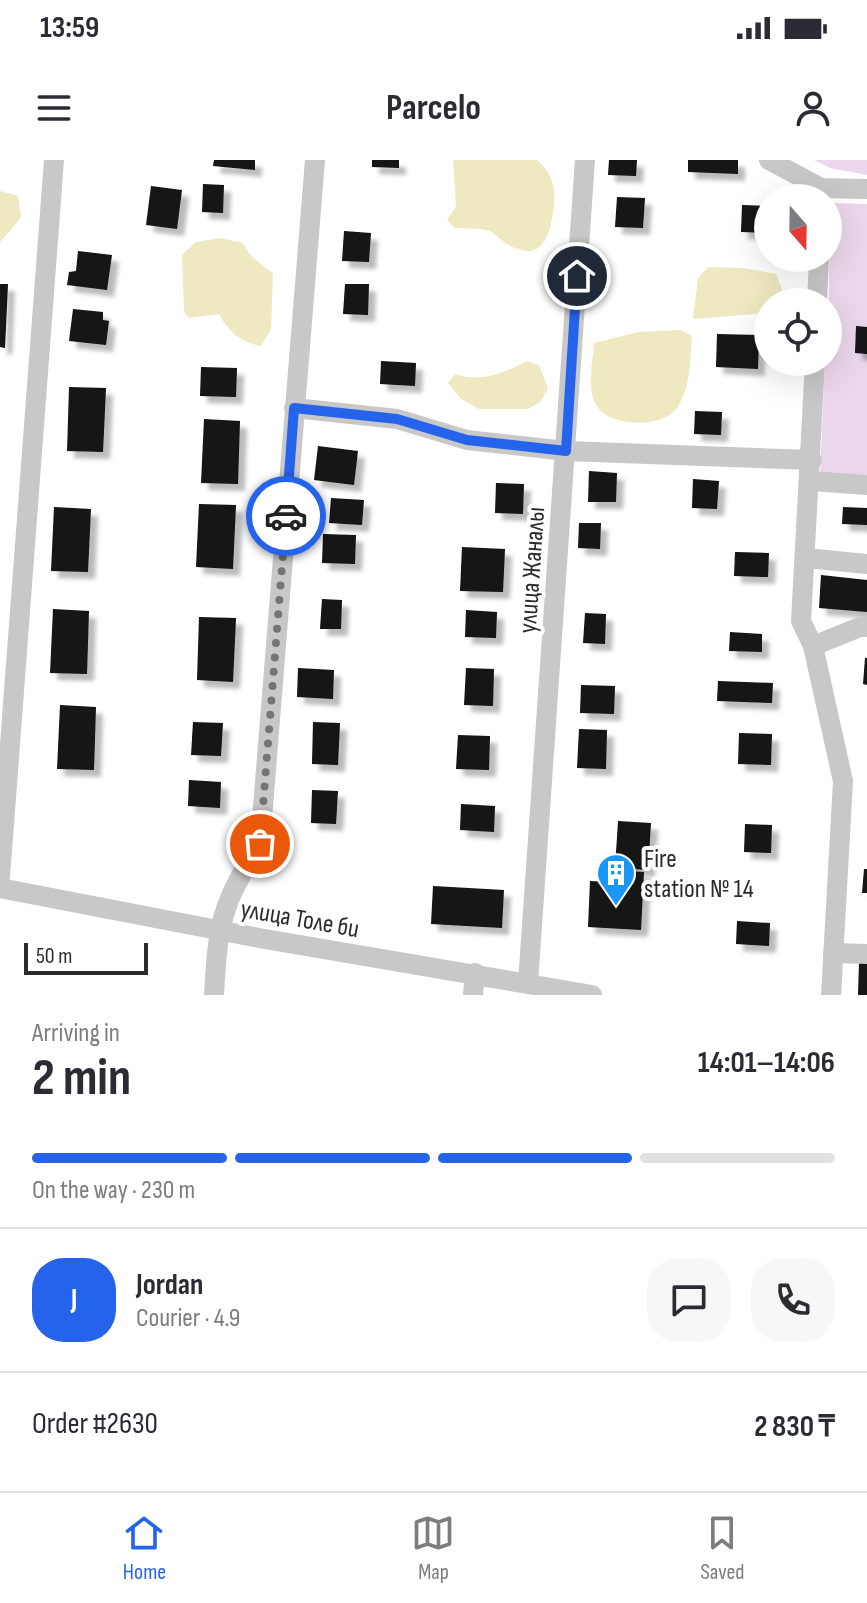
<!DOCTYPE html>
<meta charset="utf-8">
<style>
body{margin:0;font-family:"Sofia Sans Condensed",sans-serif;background:#f7f7f7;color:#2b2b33;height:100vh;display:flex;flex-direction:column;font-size:30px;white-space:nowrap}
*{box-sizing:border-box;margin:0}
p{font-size:26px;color:#7c7c81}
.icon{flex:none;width:44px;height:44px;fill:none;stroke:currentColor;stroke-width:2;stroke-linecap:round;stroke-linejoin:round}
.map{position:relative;height:835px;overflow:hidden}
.sheet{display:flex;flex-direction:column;background:#fff;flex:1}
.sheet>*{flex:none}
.needle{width:52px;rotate:160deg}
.controls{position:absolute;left:754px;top:24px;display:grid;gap:16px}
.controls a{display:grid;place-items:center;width:88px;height:88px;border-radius:50%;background:#fff;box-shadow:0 8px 32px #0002;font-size:40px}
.scale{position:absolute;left:24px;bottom:20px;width:124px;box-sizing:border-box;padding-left:8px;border:4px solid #2b2b2b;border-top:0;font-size:22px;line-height:28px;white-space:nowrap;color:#2b2b2b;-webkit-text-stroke:6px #fff;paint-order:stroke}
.pin{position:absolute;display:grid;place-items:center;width:68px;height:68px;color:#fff;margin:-34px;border:4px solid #fff;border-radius:50%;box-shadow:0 2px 8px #0007}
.courier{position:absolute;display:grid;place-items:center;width:80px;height:80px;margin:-40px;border:6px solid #2563eb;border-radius:50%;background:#fff;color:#222;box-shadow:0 2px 10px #0007}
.headline em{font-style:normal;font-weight:700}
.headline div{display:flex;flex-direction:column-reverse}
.headline{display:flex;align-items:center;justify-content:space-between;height:136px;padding:0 32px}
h1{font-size:52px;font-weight:700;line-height:60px}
.bar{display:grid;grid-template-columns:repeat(4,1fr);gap:12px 8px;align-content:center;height:96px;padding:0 32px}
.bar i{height:10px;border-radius:6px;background:#e1e1e2}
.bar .active{background:#2563eb}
.bar p{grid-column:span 4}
.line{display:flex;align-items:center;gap:20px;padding:0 32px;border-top:2px solid #e1e1e2}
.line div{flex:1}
.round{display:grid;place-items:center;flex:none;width:84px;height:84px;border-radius:32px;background:#f7f7f7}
.status{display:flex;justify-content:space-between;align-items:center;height:56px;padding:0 40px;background:#fff;direction:ltr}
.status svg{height:22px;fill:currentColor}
header{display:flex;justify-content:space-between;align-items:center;height:104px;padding:0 32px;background:#fff;font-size:36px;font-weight:700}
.tab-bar{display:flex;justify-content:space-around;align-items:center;height:112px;border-top:2px solid #e1e1e2;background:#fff;font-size:22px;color:#7c7c81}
.tab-bar a{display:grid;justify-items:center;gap:4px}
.tab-bar .active{color:#2563eb}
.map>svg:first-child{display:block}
</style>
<div class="status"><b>13:59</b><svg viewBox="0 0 49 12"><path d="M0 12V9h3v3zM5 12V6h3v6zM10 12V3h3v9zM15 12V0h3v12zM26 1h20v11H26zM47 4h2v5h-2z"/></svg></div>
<header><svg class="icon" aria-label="menu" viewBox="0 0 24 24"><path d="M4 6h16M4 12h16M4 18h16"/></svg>Parcelo<svg class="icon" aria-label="person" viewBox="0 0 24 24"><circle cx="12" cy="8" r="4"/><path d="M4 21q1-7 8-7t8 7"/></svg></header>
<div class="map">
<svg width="867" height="835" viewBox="0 0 867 835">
<defs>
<filter id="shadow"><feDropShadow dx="7" dy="7" stdDeviation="2" flood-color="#0004"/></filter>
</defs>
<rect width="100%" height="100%" fill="#fff"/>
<g fill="#ebd7eb">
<path d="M814,0H867V15L830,8Z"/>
<path d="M830,43L867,44V319L820,315L825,202H828Z"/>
</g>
<g fill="#eee9c0">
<path d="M453,0H537C551,12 556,26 554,44C551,72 544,106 507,84C500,80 494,72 487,70C477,68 465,69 455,68L447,60L456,47Z"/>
<path d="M0,31L18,36L21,58L0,82Z"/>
<path d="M220,78L243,83L250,95L273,114L271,169L261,186C240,182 229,172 219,154L189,158L184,152L182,95L196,82Z"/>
<path d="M708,107L744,108L776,114L782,129L777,142H768V148L756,154L693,159L698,118Z"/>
<path d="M681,170L692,176C690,200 691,227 677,248C663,268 614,267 599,249C585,233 593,202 594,183L638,172Z"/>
<path d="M527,201L539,205L548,229L540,242L528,249H479L461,239L448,223L455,214C478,223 505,213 527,201Z"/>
</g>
<g fill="#121212" filter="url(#shadow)">
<path d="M214,0H255V10L213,6Z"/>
<path d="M372,0H399V8L372,7Z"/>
<path d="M609,0H637L636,16L608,15Z"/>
<path d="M688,0H738V14L688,12Z"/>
<path d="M203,24L224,25L223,53L202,52Z"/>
<path d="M151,26L182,30L177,69L146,65Z"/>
<path d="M617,37L645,38L643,68L615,67Z"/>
<path d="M742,45L768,46V73L741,72Z"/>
<path d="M344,71L371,73L369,102L342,101Z"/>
<path d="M78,91L112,95L107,130L67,125L69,112L76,111Z"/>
<path d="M0,124H8L5,188L0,187Z"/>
<path d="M345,124H369L368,155L343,154Z"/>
<path d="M73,149L103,152V160L109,161L106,185L69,181Z"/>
<path d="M856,166L867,167V194L855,193Z"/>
<path d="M717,174L759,175L758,209L716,207Z"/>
<path d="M381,201L416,203L415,226L380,224Z"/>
<path d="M201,207L237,208L236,237L200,236Z"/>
<path d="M69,227L106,228L103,292L67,291Z"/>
<path d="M695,251L722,252L721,275L694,274Z"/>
<path d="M204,259L240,261L238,324L201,323Z"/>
<path d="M318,286L358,291L354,325L314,320Z"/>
<path d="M589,311L617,313L616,342H588Z"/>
<path d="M693,319L719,321L717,349L692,348Z"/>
<path d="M496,323L524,324L523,354L495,353Z"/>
<path d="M331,338L364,340L362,365L329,363Z"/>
<path d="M199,344L236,345L233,409L196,407Z"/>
<path d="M54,347L91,349L88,412L51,411Z"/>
<path d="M843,347L867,348V365L842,364Z"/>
<path d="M579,363H601L600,389L578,388Z"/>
<path d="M323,374L356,375L355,404L322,403Z"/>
<path d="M462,387L505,389L503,432L460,431Z"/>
<path d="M735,392L769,393L768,417L734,416Z"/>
<path d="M821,415L867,420V452L819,448Z"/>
<path d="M322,439L342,440L341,469H320Z"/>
<path d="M53,449L89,451L87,514L50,513Z"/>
<path d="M466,450L497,452L496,478L465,477Z"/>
<path d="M585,453L606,454L605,484L583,483Z"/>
<path d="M199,457L236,458L233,522L197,520Z"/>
<path d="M730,472L762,474V492L729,491Z"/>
<path d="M865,498H867V525L863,524Z"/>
<path d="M298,508L334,510L333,539L297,537Z"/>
<path d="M466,508L494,509L493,546L464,545Z"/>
<path d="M718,521L773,523L772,543L717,541Z"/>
<path d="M581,525L615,526L614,554L580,553Z"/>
<path d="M60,545L96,547L94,610L57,609Z"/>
<path d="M193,562L223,563L221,596L191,595Z"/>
<path d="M313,562L340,563L338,605L312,604Z"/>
<path d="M579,569L607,570L606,609L577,608Z"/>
<path d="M739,573L772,574L771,605L738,604Z"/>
<path d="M458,575L490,576L489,610L456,609Z"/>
<path d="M189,620L221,622L220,648L188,646Z"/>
<path d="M312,630L338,631L336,664L311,663Z"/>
<path d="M461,644L495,646L494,672L460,670Z"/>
<path d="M618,661L651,663L648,710L615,708Z"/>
<path d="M745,664L772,665L771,693L744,692Z"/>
<path d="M864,709H867V733H862Z"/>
<path d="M631,711L644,712L641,770L588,767L590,721L630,723Z"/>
<path d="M433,726L504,730L502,768L431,764Z"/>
<path d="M737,761L770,763L769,786L736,784Z"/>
<path d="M859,802L867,803V835H858Z"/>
</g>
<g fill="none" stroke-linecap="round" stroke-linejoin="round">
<g stroke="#c8c8c8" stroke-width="20">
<path d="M769,0L821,28L867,29"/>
<path d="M817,142L819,98"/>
<path d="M815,202L801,461L813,486L843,621L831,835"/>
<path d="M294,248L397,259L467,280L566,291L812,300"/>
<path d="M811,321L867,325"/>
<path d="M806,398L867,404"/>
<path d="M813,486L860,467H867"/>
<path d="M0,717L54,0"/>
<path d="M0,728L259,778L592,835"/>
<path d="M833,793L867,794"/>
<path d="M528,823L585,0"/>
<path d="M214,835C218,763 221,745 260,684L315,0"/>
<path d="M473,835L475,813"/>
</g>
</g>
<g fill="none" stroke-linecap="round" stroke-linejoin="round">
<path stroke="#757575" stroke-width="8" stroke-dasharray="0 14.4" d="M260,684L286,356"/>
<path stroke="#2563eb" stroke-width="10" d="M286,356L294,248L397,259L467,280L566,291L577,116"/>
</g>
<defs>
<g id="building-pin" transform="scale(2)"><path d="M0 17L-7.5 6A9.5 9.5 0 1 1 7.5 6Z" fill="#1a97f6" stroke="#fff"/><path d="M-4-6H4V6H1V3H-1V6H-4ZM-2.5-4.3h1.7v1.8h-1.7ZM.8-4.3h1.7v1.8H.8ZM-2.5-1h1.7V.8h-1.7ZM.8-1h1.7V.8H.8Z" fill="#fff"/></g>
</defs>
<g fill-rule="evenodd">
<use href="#building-pin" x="616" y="713"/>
</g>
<g text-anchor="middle" stroke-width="8" stroke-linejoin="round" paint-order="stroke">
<g font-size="26" fill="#2b2b2b" stroke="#fff">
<text transform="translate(531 410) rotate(-86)" y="9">улица Жаналы</text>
<text transform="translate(300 758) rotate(10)" y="9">улица Толе би</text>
</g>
<g font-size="26" fill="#2b2b2b" stroke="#fff" text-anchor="start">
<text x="644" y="707">Fire<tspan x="644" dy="30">station № 14</tspan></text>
</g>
</g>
</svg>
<div class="controls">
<a><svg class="needle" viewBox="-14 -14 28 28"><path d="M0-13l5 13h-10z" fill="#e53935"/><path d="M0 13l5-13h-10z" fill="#7c7c81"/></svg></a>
<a><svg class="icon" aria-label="locate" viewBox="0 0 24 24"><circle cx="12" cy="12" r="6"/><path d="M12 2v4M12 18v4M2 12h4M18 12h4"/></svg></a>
</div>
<div class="scale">50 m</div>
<div class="pin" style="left:260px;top:684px;background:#ea580c"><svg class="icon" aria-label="bag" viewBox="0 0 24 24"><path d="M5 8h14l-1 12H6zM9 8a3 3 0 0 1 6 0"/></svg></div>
<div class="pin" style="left:577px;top:116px;background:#1f2937"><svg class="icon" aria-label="home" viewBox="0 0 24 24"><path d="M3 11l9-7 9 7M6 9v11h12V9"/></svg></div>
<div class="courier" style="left:286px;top:356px"><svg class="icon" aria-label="car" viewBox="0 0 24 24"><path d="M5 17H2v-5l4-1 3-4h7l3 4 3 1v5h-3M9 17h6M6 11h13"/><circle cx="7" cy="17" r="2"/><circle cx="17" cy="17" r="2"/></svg></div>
</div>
<section class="sheet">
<div class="headline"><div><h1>2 min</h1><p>Arriving in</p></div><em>14:01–14:06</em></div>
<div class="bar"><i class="active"></i><i class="active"></i><i class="active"></i><i></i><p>On the way · 230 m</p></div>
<div class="line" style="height:144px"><b class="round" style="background:#2563eb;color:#fff">J</b><div><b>Jordan</b><p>Courier · 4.9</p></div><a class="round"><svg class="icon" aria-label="chat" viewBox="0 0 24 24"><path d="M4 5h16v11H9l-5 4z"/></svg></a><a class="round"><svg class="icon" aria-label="phone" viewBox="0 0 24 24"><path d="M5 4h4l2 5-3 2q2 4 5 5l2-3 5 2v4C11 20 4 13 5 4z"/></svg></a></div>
<div class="line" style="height:104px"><div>Order #2630</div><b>2 830 ₸</b></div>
</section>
<nav class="tab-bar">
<a class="active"><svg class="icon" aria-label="home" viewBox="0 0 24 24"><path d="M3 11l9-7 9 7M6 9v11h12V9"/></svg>Home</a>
<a><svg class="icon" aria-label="map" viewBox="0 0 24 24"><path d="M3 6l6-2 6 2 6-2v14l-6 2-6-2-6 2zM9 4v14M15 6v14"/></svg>Map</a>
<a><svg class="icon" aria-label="saved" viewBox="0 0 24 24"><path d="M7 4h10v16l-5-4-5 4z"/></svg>Saved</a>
</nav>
